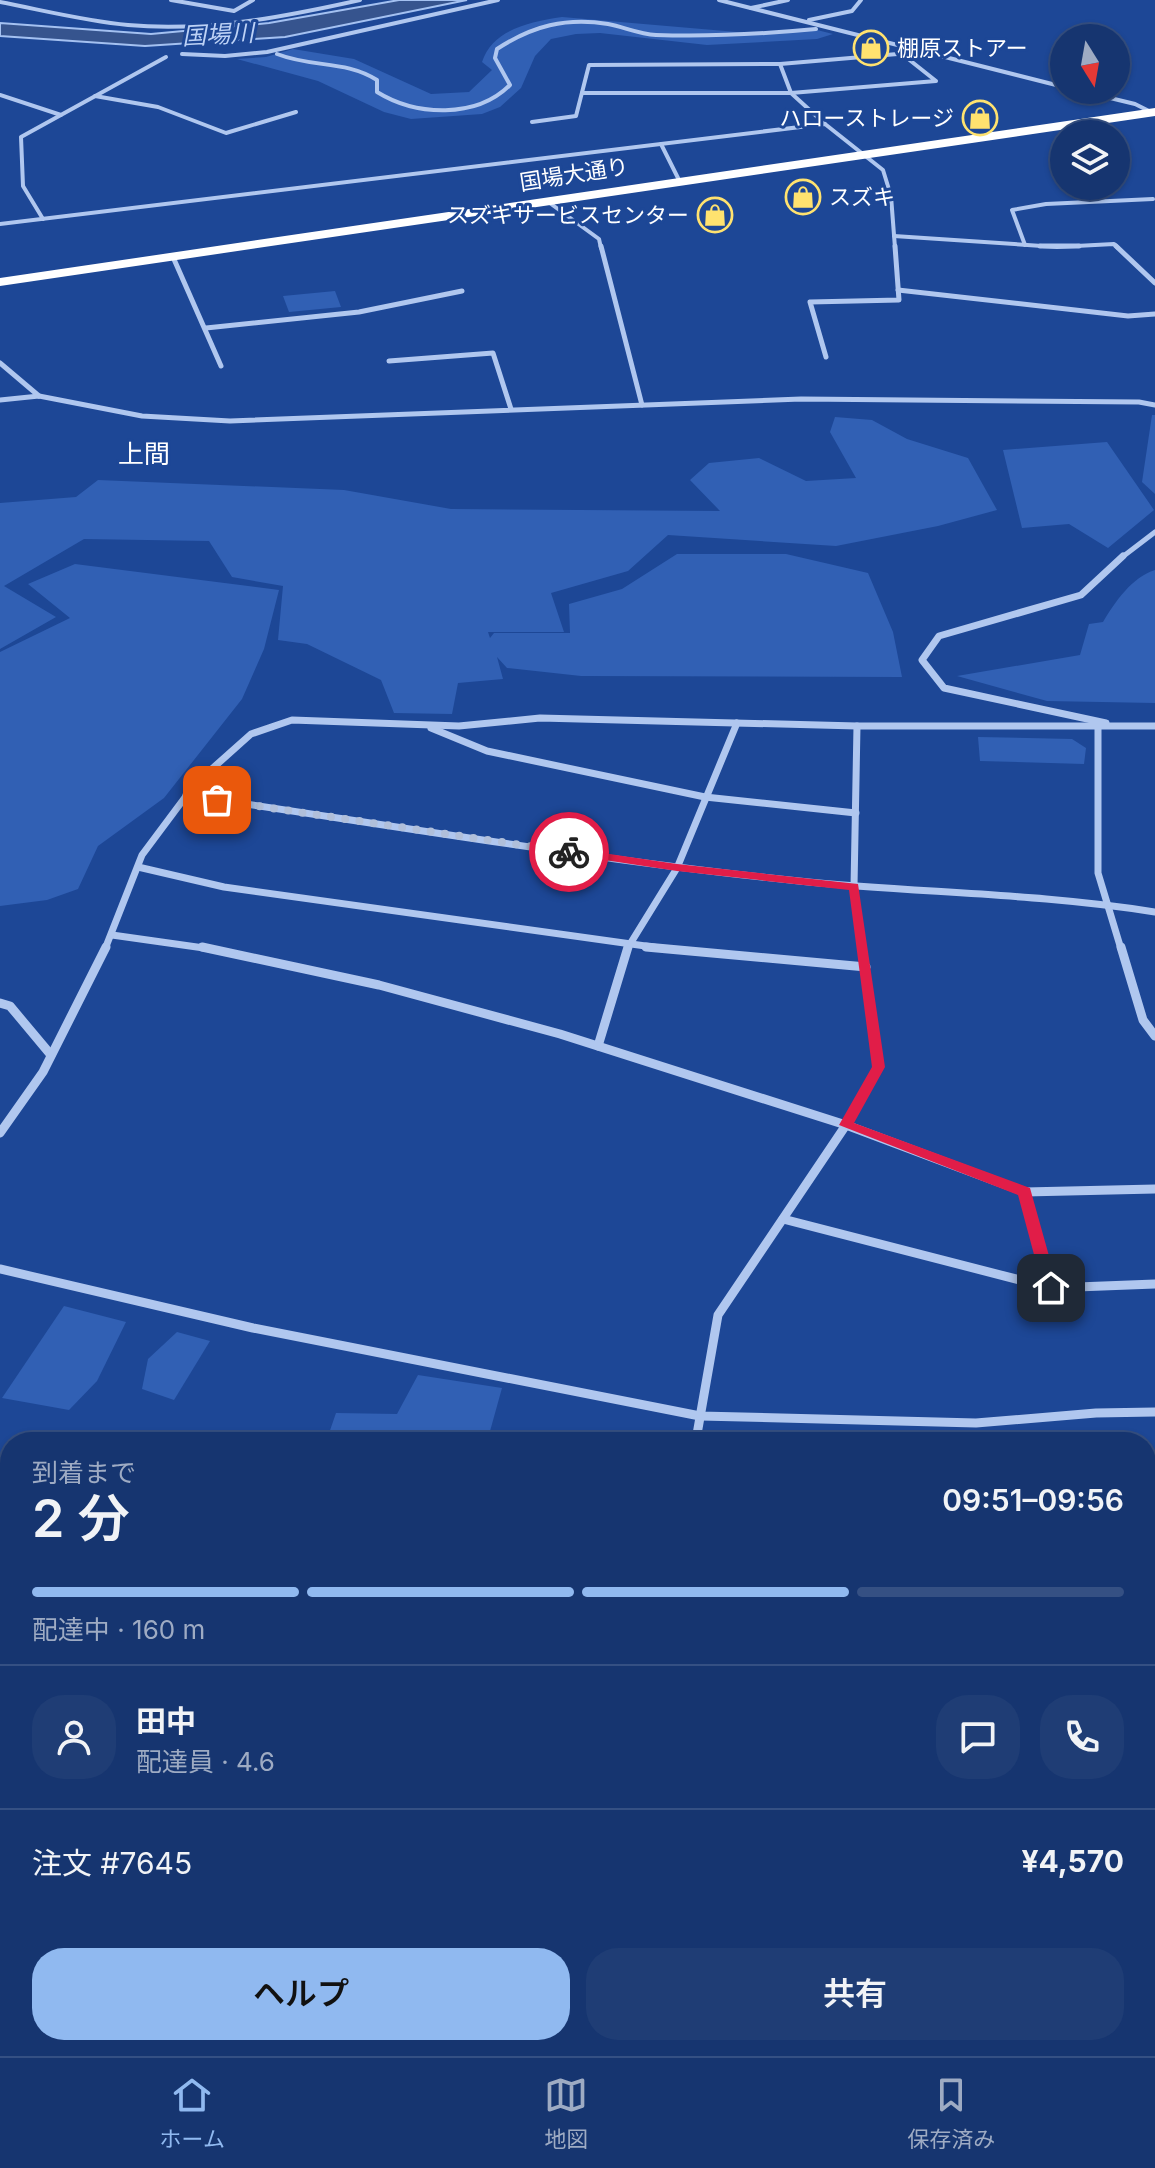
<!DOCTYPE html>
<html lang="ja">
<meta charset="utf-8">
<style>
body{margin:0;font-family:Inter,"Noto Sans JP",sans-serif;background:#1f3d75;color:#f1f3f6;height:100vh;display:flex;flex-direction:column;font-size:30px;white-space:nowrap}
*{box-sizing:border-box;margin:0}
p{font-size:26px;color:#9eabc3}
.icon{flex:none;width:44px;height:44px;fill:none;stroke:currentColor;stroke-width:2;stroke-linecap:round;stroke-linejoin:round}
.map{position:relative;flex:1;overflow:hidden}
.drawer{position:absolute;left:0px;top:1432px;width:1156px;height:624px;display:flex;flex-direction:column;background:#163570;border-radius:32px 32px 0 0;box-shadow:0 2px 6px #0004,0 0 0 2px #355083}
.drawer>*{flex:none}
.needle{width:52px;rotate:169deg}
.buttons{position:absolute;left:1050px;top:24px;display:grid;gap:16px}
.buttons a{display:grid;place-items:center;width:80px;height:80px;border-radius:50%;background:#163570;box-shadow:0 2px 6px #0004,0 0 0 2px #355083;font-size:40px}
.pin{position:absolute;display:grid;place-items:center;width:68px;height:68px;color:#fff;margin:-34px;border-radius:16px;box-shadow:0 4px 12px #0006}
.courier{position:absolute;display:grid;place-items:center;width:80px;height:80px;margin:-40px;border:6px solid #e11d48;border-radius:50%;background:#fff;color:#222;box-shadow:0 2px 10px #0007}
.overview em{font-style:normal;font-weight:600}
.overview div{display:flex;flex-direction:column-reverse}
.overview{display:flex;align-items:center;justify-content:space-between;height:136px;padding:0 32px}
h1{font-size:52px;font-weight:600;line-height:60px}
.bar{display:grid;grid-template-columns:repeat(4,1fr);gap:12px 8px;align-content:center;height:96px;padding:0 32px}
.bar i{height:10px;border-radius:6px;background:#355083}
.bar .on{background:#90b9f0}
.bar p{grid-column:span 4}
.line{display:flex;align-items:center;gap:20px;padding:0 32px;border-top:2px solid #355083}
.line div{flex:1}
.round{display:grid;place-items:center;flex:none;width:84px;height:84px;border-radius:32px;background:#1f3d75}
.action{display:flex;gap:16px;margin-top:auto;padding:16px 32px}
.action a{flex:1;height:92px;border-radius:32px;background:#90b9f0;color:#111;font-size:32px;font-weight:600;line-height:92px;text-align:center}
.action a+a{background:#1f3d75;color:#f1f3f6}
.tabs{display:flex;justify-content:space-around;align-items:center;height:112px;border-top:2px solid #355083;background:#163570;font-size:22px;color:#9eabc3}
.tabs a{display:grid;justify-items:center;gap:4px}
.tabs .on{color:#90b9f0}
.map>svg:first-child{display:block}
</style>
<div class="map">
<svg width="1155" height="2056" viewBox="0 0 1155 2056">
<rect width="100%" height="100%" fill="#1d4796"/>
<g fill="#3160b4">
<path d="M562,17L760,34L813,29L833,34L817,39L707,45L600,33L576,34L551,39L535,56L521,88L500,107L482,114L411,119L384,112L318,81L237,59L266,57L293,49L354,59L431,94L469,92L492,70L482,62C493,29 530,22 562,17Z"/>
<path d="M335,291L341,307L289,312L283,296Z"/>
<path d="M1152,415H1155V494L1142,482Z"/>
<path d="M835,417L872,420L907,439L968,458L997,510L938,526L836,546L668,535L628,571L551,593L564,632H488L490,638L494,633H570L569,604L622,589L677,554H786L868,573L893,632L902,677L581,676L507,668L497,657L503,679L458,683L452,714L394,713L381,680L307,644L278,640L283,586L232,577L209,541L84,539L4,586L56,617L0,649V503L76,497L98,480L344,490L451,509L720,511L690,480L709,463L759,458L806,481L856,478L830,432Z"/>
<path d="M1107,442L1154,510L1108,548L1069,524L1022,528L1003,450Z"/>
<path d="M75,564L279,590L264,649L242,699L164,798L98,846L78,889L47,900L0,906V652L70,618L28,584Z"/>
<path d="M1155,570V703L1047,701L957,676L1080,655L1089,624L1103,622C1115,602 1132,577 1155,570Z"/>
<path d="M978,737L1072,739L1086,748L1084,764L980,761Z"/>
<path d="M64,1306L126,1322L97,1381L69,1410L2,1398Z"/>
<path d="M177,1332L210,1341L174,1400L142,1389L148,1359Z"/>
<path d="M418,1375L502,1388L487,1442H326L336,1413L397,1414Z"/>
<path d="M390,2046H473L471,2056H381Z"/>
</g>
<path fill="#36548e" stroke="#a4c1f1" stroke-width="2" d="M399,0H467L285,37L145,46L0,36V23L151,34L269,23Z"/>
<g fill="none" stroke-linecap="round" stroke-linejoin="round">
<g stroke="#b0c7ef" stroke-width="4">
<path d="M171,0L234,11L253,0"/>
<path d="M719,0L1064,87"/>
<path d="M0,2C42,10 85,21 128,25C206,32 284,17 360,0"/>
<path d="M751,8L788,0"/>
<path d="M809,20L852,11L861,0"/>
<path d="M182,54L225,56L267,52L498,0"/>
<path d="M277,54C313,68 345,60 377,80V92C416,116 476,119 510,85L495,58L497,49C532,26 566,17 608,24C624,27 639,34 656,35C709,37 763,34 816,29"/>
<path d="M780,64L791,93L825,124"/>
<path d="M1077,90L1135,104L1151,112"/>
<path d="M582,93H791L936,81L902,54"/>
<path d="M0,95L61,115"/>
<path d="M95,96L158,107L226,133L296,112"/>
<path d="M532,122L576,116L589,65L780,64L921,52"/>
<path d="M661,144L679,180"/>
<path d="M547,201L599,239L601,248"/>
<path d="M43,219L23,186L21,137L166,57"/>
<path d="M0,224L825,124L883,170L891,196L895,248"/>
<path d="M894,236L1057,247L1114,244L1118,248"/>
<path d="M1025,245L1012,210L1046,204L1153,199"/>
</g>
<g stroke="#b0c7ef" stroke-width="5">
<path d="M601,246L642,405"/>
<path d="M1040,246H1079"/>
<path d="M1116,246L1155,283"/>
<path d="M173,257L221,366"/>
<path d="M898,290L1128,316L1155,314"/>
<path d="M206,328L359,312L462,291"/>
<path d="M826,357L810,302L899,300L895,246"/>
<path d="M389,361L493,353L511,409"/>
<path d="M0,363L39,396"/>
<path d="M0,400L39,396L142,416L230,421L801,399L1139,402L1155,405"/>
<path d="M1121,558L1155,532"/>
</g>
<g stroke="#b0c7ef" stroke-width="7">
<path d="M1106,723L944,688L922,660L939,636L1081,595L1123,556"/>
<path d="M857,726L854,887L863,949"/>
<path d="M1098,727V873L1121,949"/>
<path d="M431,728L487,751L705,797L856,813"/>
<path d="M186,795C390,825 594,860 799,881C917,893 1037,893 1155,912"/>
<path d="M138,867L224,887L667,949"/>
<path d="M112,935L211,949"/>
<path d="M105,949L142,855L195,784L251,734L292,720L459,726L540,718L857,726H1155"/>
<path d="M627,949L677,868L737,723"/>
</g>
<g stroke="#b0c7ef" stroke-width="9">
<path d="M202,947L379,985L560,1034L846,1125L1025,1192L1155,1189"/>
<path d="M646,947L866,967"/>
<path d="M1121,947L1143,1020L1155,1036"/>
<path d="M0,1003L10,1006L51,1055"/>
<path d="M598,1046L628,947"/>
<path d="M0,1133L43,1072L106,947"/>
<path d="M1025,1192L1051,1288"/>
<path d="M783,1219L1051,1288L1155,1284"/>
<path d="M0,1269L253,1328L700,1416L976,1423L1096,1413L1155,1412"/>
<path d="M696,1440L718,1315L846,1125L879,1067L862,947"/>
</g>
<g stroke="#b0c7ef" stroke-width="11">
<path d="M696,1442L697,1438"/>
<path d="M1146,1725L1155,1727"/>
<path d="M0,1843L10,1829"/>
<path d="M0,1868L10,1880"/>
<path d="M153,2046L159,2056"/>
<path d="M681,2046V2056"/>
<path d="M1031,2046L1044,2056"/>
</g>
<path fill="#fff" fill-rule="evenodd" d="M1155,108V116L0,286V278Z"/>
</g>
<path fill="#e11d48" d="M569,848L677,864L858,884L885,1067L854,1123L1030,1188L1058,1288L1056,1292L1051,1294L1043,1288L1018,1195L839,1125L872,1067L849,890L677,871L565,854V849Z"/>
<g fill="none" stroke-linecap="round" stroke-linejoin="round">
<path stroke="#b0bfda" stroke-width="8" stroke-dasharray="0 14.4" d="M217,800L569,852"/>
</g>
<defs>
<g id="shop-ring" transform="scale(1.8)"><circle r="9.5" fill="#1d4796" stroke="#ffe26f" stroke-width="1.5"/><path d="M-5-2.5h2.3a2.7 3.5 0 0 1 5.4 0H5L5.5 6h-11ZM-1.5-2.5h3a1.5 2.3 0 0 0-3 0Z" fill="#ffe26f"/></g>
</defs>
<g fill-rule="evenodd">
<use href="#shop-ring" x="871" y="48"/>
<use href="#shop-ring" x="980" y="118"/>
<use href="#shop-ring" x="803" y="197"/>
<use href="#shop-ring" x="715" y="215"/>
</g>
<g text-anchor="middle" stroke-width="6" stroke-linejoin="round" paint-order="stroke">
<g font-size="22" fill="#fff" stroke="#1d4796" text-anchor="start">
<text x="897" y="56">棚原ストアー</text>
<text x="954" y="126" text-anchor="end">ハローストレージ</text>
<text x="829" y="205">スズキ</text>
<text x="689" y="223" text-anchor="end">スズキサービスセンター</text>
</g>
<g font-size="22" fill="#fff" stroke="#1d4796">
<text transform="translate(574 174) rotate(-9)" y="8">国場大通り</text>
</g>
<g font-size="24" font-style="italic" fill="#bdd2f6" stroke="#1d4796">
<text transform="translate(218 35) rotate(-3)" y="8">国場川</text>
</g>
<g font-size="26" fill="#fff" stroke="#1d4796">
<text x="144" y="463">上間</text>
</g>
</g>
</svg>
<div class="buttons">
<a><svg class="needle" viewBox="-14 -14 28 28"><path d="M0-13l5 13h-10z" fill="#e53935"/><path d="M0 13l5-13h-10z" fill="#9eabc3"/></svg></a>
<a><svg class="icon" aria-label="layers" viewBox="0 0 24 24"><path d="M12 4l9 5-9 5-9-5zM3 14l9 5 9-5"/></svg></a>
</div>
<div class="pin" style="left:217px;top:800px;background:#ea580c"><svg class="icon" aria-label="bag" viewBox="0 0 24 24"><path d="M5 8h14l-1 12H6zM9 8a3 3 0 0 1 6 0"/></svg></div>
<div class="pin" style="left:1051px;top:1288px;background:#1f2937"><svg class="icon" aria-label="home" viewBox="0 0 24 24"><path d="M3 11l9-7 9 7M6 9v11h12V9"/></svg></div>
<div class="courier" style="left:569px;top:852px"><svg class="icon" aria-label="bike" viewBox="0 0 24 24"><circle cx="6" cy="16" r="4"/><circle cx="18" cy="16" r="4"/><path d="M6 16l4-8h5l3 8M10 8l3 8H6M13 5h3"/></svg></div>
<section class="drawer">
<div class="overview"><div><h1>2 分</h1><p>到着まで</p></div><em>09:51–09:56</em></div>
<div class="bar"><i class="on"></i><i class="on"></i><i class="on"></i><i></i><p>配達中 · 160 m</p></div>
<div class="line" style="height:144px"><a class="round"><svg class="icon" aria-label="person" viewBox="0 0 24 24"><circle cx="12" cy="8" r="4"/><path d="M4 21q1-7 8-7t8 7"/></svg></a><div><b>田中</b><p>配達員 · 4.6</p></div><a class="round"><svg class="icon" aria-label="chat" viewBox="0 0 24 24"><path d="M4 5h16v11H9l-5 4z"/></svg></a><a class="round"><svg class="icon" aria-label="phone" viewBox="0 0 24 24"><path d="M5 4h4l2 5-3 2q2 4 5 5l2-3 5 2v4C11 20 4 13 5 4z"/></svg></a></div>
<div class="line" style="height:104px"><div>注文 #7645</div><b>¥4,570</b></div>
<div class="action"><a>ヘルプ</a><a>共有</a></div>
</section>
</div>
<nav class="tabs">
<a class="on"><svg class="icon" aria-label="home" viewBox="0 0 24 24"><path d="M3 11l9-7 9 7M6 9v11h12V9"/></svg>ホーム</a>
<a><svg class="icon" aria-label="map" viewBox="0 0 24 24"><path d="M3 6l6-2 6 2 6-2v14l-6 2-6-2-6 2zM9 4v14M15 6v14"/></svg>地図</a>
<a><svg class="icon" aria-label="saved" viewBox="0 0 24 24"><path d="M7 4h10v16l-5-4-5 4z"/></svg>保存済み</a>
</nav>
